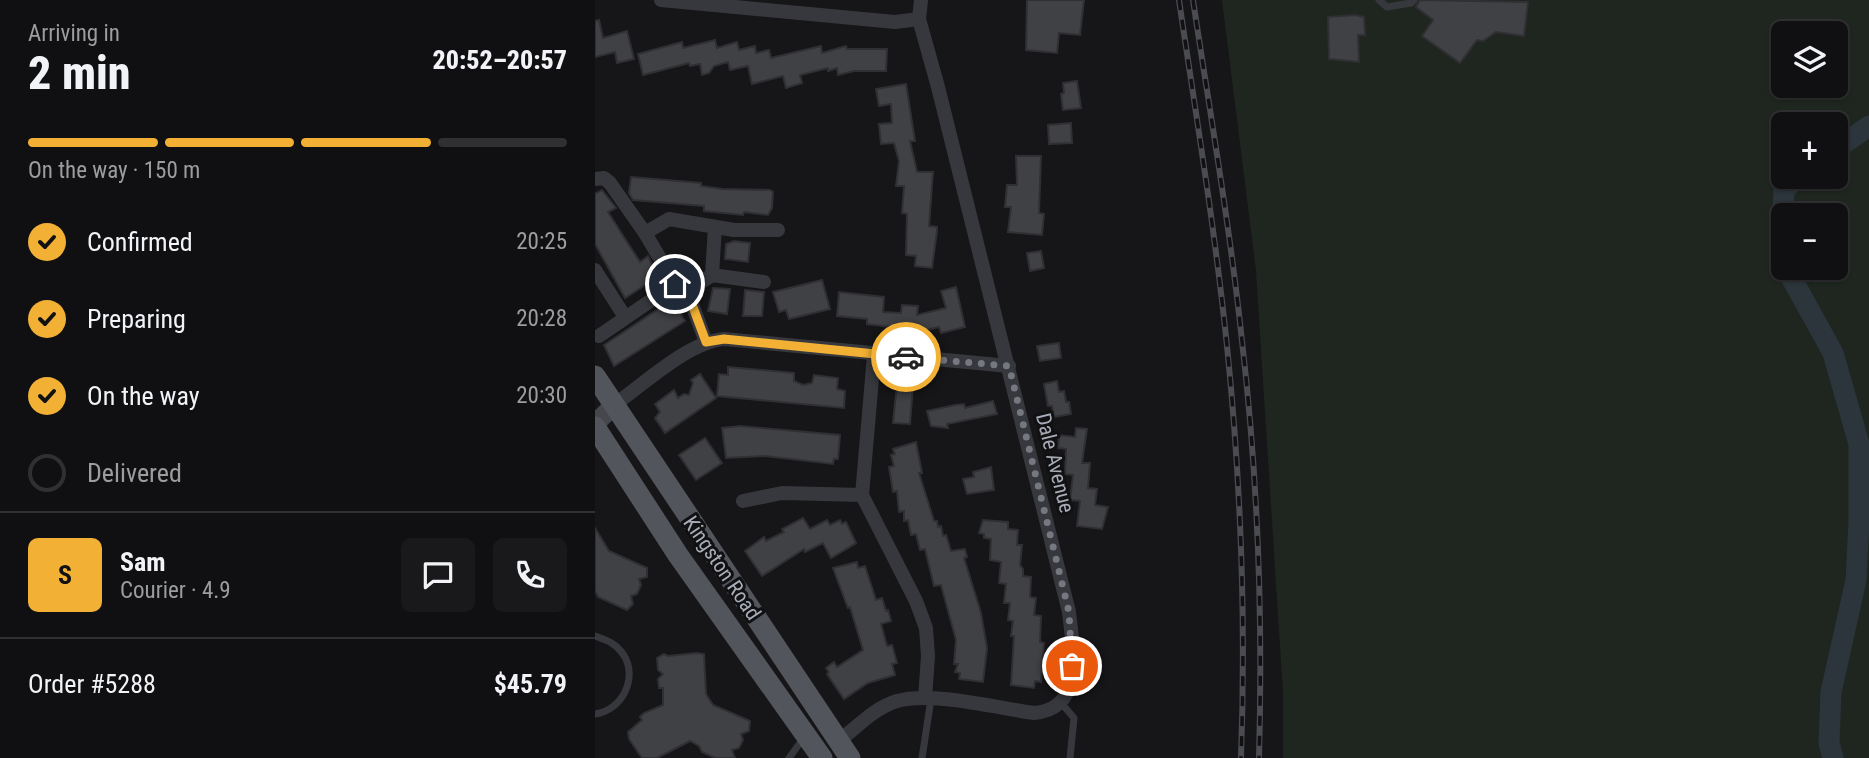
<!DOCTYPE html>
<meta charset="utf-8">
<style>
body{margin:0;font-family:"Roboto Condensed",sans-serif;background:#19191b;color:#f1f3f6;height:100vh;display:flex;flex-direction:column;font-size:26px;white-space:nowrap}
*{box-sizing:border-box;margin:0}
p{font-size:23px;color:#9c9d9f}
.icon{flex:none;width:38px;height:38px;fill:none;stroke:currentColor;stroke-width:2;stroke-linecap:round;stroke-linejoin:round}
.map{position:relative;flex:1;overflow:hidden}
.drawer{display:flex;flex-direction:column;background:#101012;width:595px}
.drawer>*{flex:none}
.tools{position:absolute;left:1176px;top:21px;display:grid;gap:14px}
.tools a{display:grid;place-items:center;width:77px;height:77px;border-radius:10px;background:#101012;box-shadow:0 2px 5px #0004,0 0 0 2px #303032;font-size:35px}
.pin{position:absolute;display:grid;place-items:center;width:60px;height:60px;color:#fff;margin:-30px;border:4px solid #fff;border-radius:50%;box-shadow:0 2px 7px #0007}
.courier{position:absolute;display:grid;place-items:center;width:70px;height:70px;margin:-35px;border:5px solid #f2b134;border-radius:50%;background:#fff;color:#222;box-shadow:0 2px 9px #0007}
.head em{font-style:normal;font-weight:800}
.head div{display:flex;flex-direction:column-reverse}
.head{display:flex;align-items:center;justify-content:space-between;height:119px;padding:0 28px}
h1{font-size:46px;font-weight:800;line-height:52px}
.bar{display:grid;grid-template-columns:repeat(4,1fr);gap:10px 7px;align-content:center;height:84px;padding:0 28px}
.bar i{height:9px;border-radius:5px;background:#303032}
.bar .on{background:#f2b134}
.bar p{grid-column:span 4}
.line{display:flex;align-items:center;gap:18px;padding:0 28px;border-top:2px solid #303032}
.line div{flex:1}
.round{display:grid;place-items:center;flex:none;width:74px;height:74px;border-radius:10px;background:#19191b}
ol{padding:0 28px;list-style:none}
li{display:flex;align-items:center;gap:21px;height:77px}
li p{margin-inline-start:auto}
li .icon{padding:7px;border-radius:50%;background:#f2b134;color:#111;stroke-width:4}
li:last-child{color:#9c9d9f}
li i{width:38px;height:38px;border:4px solid #303032;border-radius:50%}
main{display:flex;flex:1;min-height:0}
.map>svg:first-child{display:block}
</style>
<main>
<section class="drawer">
<div class="head"><div><h1>2 min</h1><p>Arriving in</p></div><em>20:52–20:57</em></div>
<div class="bar"><i class="on"></i><i class="on"></i><i class="on"></i><i></i><p>On the way · 150 m</p></div>
<ol>
<li><svg class="icon" aria-label="check" viewBox="0 0 24 24"><path d="M5 12l5 5 9-10"/></svg>Confirmed<p>20:25</p></li>
<li><svg class="icon" aria-label="check" viewBox="0 0 24 24"><path d="M5 12l5 5 9-10"/></svg>Preparing<p>20:28</p></li>
<li><svg class="icon" aria-label="check" viewBox="0 0 24 24"><path d="M5 12l5 5 9-10"/></svg>On the way<p>20:30</p></li>
<li><i></i>Delivered</li>
</ol>
<div class="line" style="height:126px"><b class="round" style="background:#f2b134;color:#111">S</b><div><b>Sam</b><p>Courier · 4.9</p></div><a class="round"><svg class="icon" aria-label="chat" viewBox="0 0 24 24"><path d="M4 5h16v11H9l-5 4z"/></svg></a><a class="round"><svg class="icon" aria-label="phone" viewBox="0 0 24 24"><path d="M5 4h4l2 5-3 2q2 4 5 5l2-3 5 2v4C11 20 4 13 5 4z"/></svg></a></div>
<div class="line" style="height:91px"><div>Order #5288</div><b>$45.79</b></div>
</section>
<div class="map">
<svg width="1274" height="758" viewBox="0 0 1274 758">
<rect width="100%" height="100%" fill="#161618"/>
<path fill="#1e261f" fill-rule="evenodd" d="M627,0H1274V758H688V693L661,271ZM1188,33H1241V86H1188ZM1188,124H1241V177H1188ZM1188,215H1241V268H1188Z"/>
<g fill="none" stroke-linecap="round" stroke-linejoin="round">
<g stroke="#2c353c" stroke-width="21">
<path d="M1241,149L1274,126"/>
<path d="M1188,263L1186,259L1189,190L1202,177"/>
<path d="M1191,268L1238,353L1264,444V522L1261,580L1236,692L1234,743L1238,758"/>
</g>
</g>
<g fill="#404145" stroke="#303034" stroke-width="2">
<path d="M432,0H489L485,35L464,33L462,53L431,50Z"/>
<path d="M825,0L933,2L929,36L901,32L888,41L882,40L865,63L827,36L838,20L821,7Z"/>
<path d="M760,15L769,17L770,35H763L764,62L734,59L733,17Z"/>
<path d="M4,20L8,38L32,31L39,59L22,63L20,52L0,57V21Z"/>
<path d="M120,40L122,48L142,42L144,50L160,46L161,53L174,50L176,58L226,46L227,53L251,46L252,49H292L291,71H259L243,75L242,68L233,71V68L205,75L207,83L191,88L188,76L157,84L153,66L135,70L133,62L119,66L114,73L107,75L105,64L95,66L94,63L48,75L43,54L87,42L88,48Z"/>
<path d="M482,81L486,108L468,110L466,94L469,93L468,83Z"/>
<path d="M311,84L320,141H315L322,172H338L334,226L342,227V231L337,268L320,266L321,256L311,255L312,214L307,213L309,186H301L304,161L299,143L286,144L284,124L297,123L296,104L284,106L281,89Z"/>
<path d="M476,123L477,143L454,144L453,125Z"/>
<path d="M421,156H446L444,213L449,214L447,235L413,232L416,207H410L412,185H422Z"/>
<path d="M36,177L106,183V186L127,189L175,190L178,192L177,208L173,215L149,212L148,215L109,211V206L38,200L34,193Z"/>
<path d="M7,190L21,208L13,212L32,242L45,262L53,256L63,277L30,298L0,244V194Z"/>
<path d="M139,241L155,243L153,262L130,259L131,244Z"/>
<path d="M446,251L449,268L435,271L432,253Z"/>
<path d="M227,280L235,309L194,319L191,310L184,312L178,292Z"/>
<path d="M361,287L370,327L346,333L344,327L328,331L272,324V319L242,316L244,292L289,297L288,312L306,313L307,305L323,306L322,315L351,308L346,291Z"/>
<path d="M118,288L135,289L132,314L113,311Z"/>
<path d="M150,290L169,292L167,316H148Z"/>
<path d="M77,300L90,321L19,366L9,345Z"/>
<path d="M464,343L466,358L445,361L442,346Z"/>
<path d="M133,367L199,373V381L208,385L217,383L219,375L243,378L242,389L250,391L249,408L122,396L124,374L133,375Z"/>
<path d="M105,374L121,398L70,433L60,418L65,412L60,404L79,390L83,398L89,394L94,395L98,383L96,380Z"/>
<path d="M462,381L464,392L469,391L471,402H474L476,414L459,417L457,406H453L449,384Z"/>
<path d="M302,384L318,386L315,424L298,423Z"/>
<path d="M398,401L402,414L352,424L353,428L336,426L332,411L360,405L369,404L370,408Z"/>
<path d="M145,426L245,435L243,459H239L238,464L170,456L131,458L127,428Z"/>
<path d="M481,428L492,429L487,463H495L493,488L502,489L500,505L513,507L507,529L482,526L485,501L475,500L478,475L470,474L471,449L463,448L464,435L480,437Z"/>
<path d="M110,438L127,463L101,480L84,455Z"/>
<path d="M321,442L327,473H324L339,521H342L343,527L346,526L348,536L351,535L356,551L370,549L372,557L369,558L386,613L392,648L388,682L364,679L365,673L360,672L363,664H359L361,640L346,585L339,586L330,549L325,550L321,534L316,535L313,520L309,521V511L304,512L302,491L298,492L294,467L299,466L296,455L300,454L298,449Z"/>
<path d="M396,467L399,490L372,494L368,479L379,477L378,472Z"/>
<path d="M208,518L215,529L232,520L235,525L245,520L247,524L251,522L261,543L236,558L228,543L210,552L209,549L167,576L150,551L169,537L171,541L189,532L187,529Z"/>
<path d="M388,520L413,522V529L423,530L422,545H427L425,565L428,569V576L436,577L435,597L441,598L439,615L446,616L445,642L449,643L446,682L440,681L439,688L416,685L419,636H416L418,621L413,620L415,603H409L411,584L404,583L406,562L395,560L396,539L389,538V534L384,533Z"/>
<path d="M0,528L14,551L52,568V577L44,579L46,585L42,594L36,596L38,604L32,610L3,597L0,591Z"/>
<path d="M262,562L263,568L270,566L281,600L287,598L291,611L293,610L296,621L286,624L292,646L297,645L302,663L297,664L300,675L273,683L249,699L232,674L234,672L231,668L239,662L242,667L268,650L255,607L253,608L238,568Z"/>
<path d="M102,653L109,654L111,694L118,705L155,721L154,731L146,734L148,740L144,748L137,750L140,758H120L107,752L104,746L95,741L62,758H47L34,739L33,732L47,720L45,717L49,713L68,705V688H64L63,679L68,674L63,670L62,658L69,654L73,656Z"/>
</g>
<g fill="none" stroke-linecap="round" stroke-linejoin="round">
<g stroke="#37383d" stroke-width="7">
<path d="M784,0L792,7L816,3L819,0"/>
<path d="M0,636C11,640 21,643 28,654C44,677 27,711 0,714"/>
<path d="M467,704L479,718L475,758"/>
<path d="M194,758L210,736"/>
<path d="M327,758L336,699"/>
</g>
<g stroke="#37383d" stroke-width="14">
<path d="M66,0L300,22L324,19"/>
<path d="M0,179L9,178L15,183L50,233L80,284L83,289L92,291"/>
<path d="M50,233L74,219L139,230H183"/>
<path d="M0,270L30,317"/>
<path d="M117,275L120,227"/>
<path d="M92,291L117,275L169,282"/>
<path d="M92,291L111,342"/>
<path d="M4,336L80,284"/>
<path d="M279,355L267,495L321,601L331,628L333,656L330,698"/>
<path d="M19,405C49,384 93,342 129,339L414,366"/>
<path d="M148,501L187,493L267,495"/>
<path d="M244,741C262,727 279,708 302,701C336,691 403,708 439,713C490,709 478,649 474,612L343,87L324,19L326,0"/>
</g>
<path stroke="#45474d" stroke-width="19" d="M0,424L19,405"/>
<g stroke="#53555c" stroke-width="21">
<path d="M0,376L255,758"/>
<path d="M0,427L83,555L227,758"/>
</g>
<g stroke="#4a4c52" stroke-width="6">
<g id="rail">
<path d="M584,0C601,115 620,230 632,346C646,483 651,621 646,758"/>
<path d="M598,0C615,113 635,227 647,341C663,479 668,619 664,758"/>
</g>
</g>
<use href="#rail" stroke="#111113" stroke-width="3.5" stroke-dasharray="10" stroke-linecap="butt"/>
</g>
<g fill="none" stroke-linecap="round" stroke-linejoin="round">
<path stroke="#757880" stroke-width="7" stroke-dasharray="0 12.6" d="M311,357L414,366L474,612L477,666"/>
<path stroke="#f2b134" stroke-width="9" d="M80,284L83,289L92,291L111,342L129,339L311,357"/>
</g>
<g text-anchor="middle" stroke-width="6" stroke-linejoin="round" paint-order="stroke">
<g font-size="21" fill="#a8adb8" stroke="#111113">
<text transform="translate(460 463) rotate(76)" y="7">Dale Avenue</text>
<text transform="translate(127 568) rotate(56)" y="7">Kingston Road</text>
</g>
</g>
</svg>
<div class="tools">
<a><svg class="icon" aria-label="layers" viewBox="0 0 24 24"><path d="M12 4l9 5-9 5-9-5zM3 14l9 5 9-5"/></svg></a>
<a>+</a>
<a>−</a>
</div>
<div class="pin" style="left:477px;top:666px;background:#ea580c"><svg class="icon" aria-label="bag" viewBox="0 0 24 24"><path d="M5 8h14l-1 12H6zM9 8a3 3 0 0 1 6 0"/></svg></div>
<div class="pin" style="left:80px;top:284px;background:#1f2937"><svg class="icon" aria-label="home" viewBox="0 0 24 24"><path d="M3 11l9-7 9 7M6 9v11h12V9"/></svg></div>
<div class="courier" style="left:311px;top:357px"><svg class="icon" aria-label="car" viewBox="0 0 24 24"><path d="M5 17H2v-5l4-1 3-4h7l3 4 3 1v5h-3M9 17h6M6 11h13"/><circle cx="7" cy="17" r="2"/><circle cx="17" cy="17" r="2"/></svg></div>
</div>
</main>
